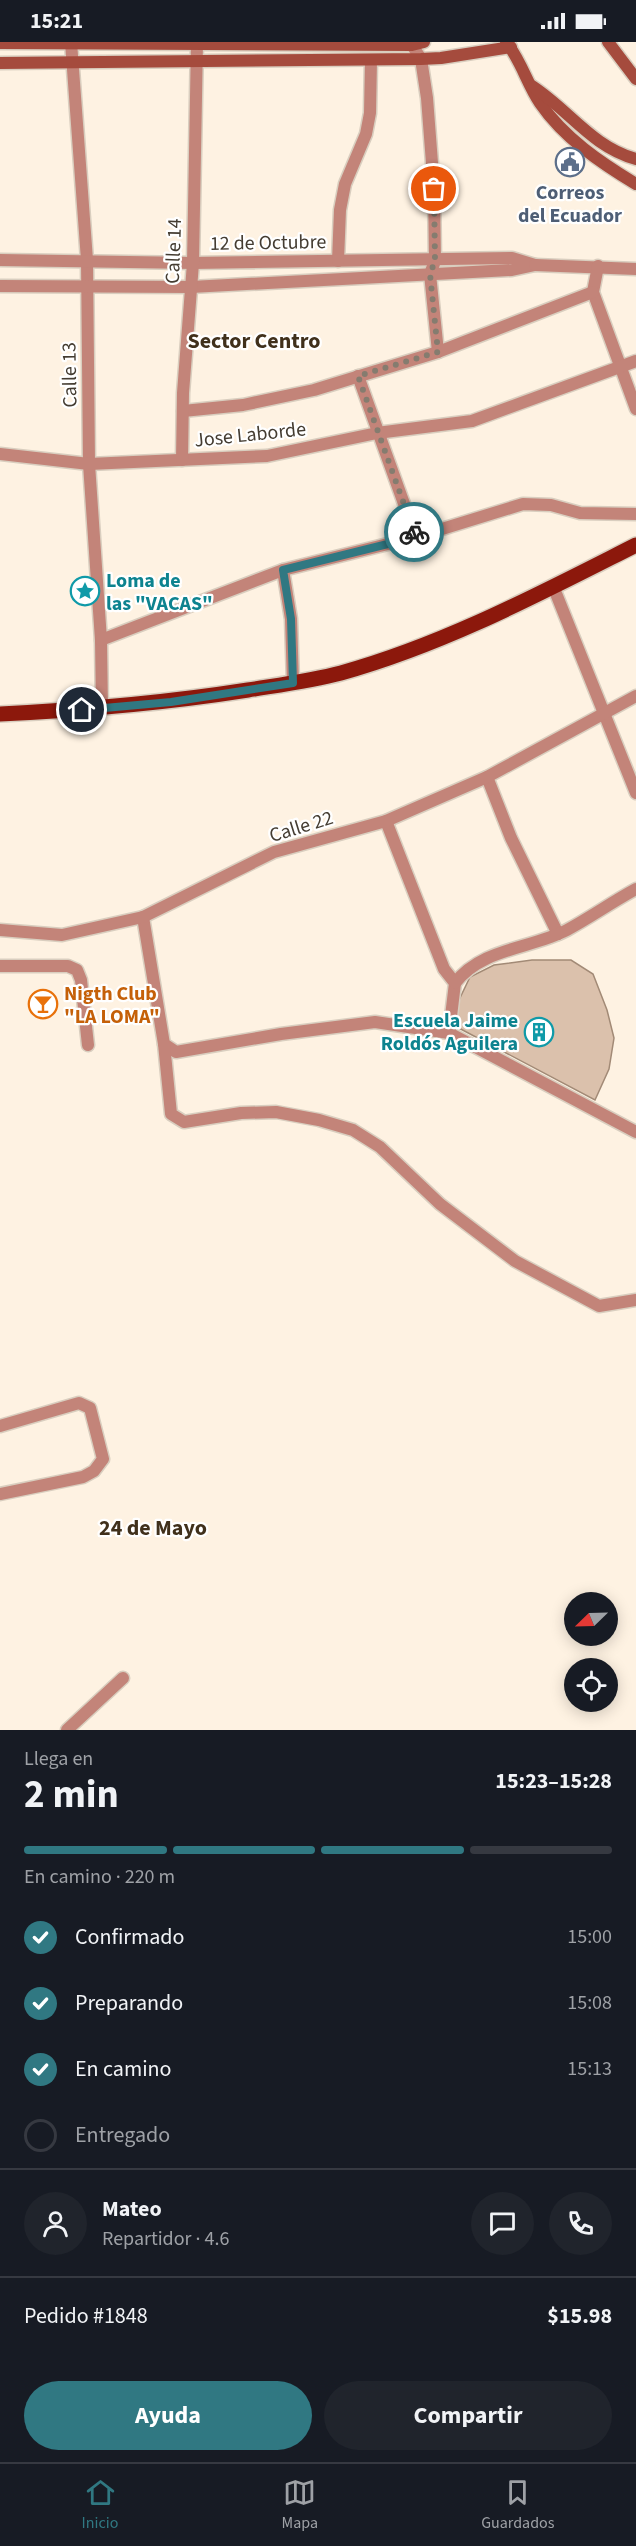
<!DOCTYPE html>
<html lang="es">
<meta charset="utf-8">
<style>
body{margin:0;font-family:"Source Sans 3",sans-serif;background:#20242c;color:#f1f3f6;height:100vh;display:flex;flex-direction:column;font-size:22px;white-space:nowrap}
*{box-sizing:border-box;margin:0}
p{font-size:20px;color:#9ea1a6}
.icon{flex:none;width:33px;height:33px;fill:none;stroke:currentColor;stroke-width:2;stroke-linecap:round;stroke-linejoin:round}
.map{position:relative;height:1688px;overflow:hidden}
.details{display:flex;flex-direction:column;background:#171b24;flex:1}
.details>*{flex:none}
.needle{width:39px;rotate:247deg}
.controls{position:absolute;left:564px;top:1550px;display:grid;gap:12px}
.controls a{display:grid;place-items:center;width:54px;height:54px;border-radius:50%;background:#171b24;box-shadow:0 3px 15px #0003;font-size:30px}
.pin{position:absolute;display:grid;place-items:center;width:51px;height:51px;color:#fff;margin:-26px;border:3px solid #fff;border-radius:50%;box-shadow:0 2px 6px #0007}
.courier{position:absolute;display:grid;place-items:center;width:60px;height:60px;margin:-30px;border:4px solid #307882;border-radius:50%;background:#fff;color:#222;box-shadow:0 2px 8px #0007}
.head em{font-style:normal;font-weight:700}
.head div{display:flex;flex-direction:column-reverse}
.head{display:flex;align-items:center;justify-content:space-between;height:102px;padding:0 24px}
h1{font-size:39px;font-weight:700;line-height:45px}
.bar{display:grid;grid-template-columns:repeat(4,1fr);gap:9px 6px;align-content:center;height:72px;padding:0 24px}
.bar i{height:8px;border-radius:4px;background:#363941}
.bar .active{background:#307882}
.bar p{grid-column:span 4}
.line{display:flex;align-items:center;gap:15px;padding:0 24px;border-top:2px solid #363941}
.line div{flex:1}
.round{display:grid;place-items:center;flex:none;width:63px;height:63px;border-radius:32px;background:#20242c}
ol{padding:0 24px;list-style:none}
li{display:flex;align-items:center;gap:18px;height:66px}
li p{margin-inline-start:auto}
li .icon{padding:6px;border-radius:50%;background:#307882;color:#fff;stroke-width:4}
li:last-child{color:#9ea1a6}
li i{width:33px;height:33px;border:3px solid #363941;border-radius:50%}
.primary-button{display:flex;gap:12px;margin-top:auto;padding:12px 24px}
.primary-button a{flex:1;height:69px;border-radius:36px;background:#307882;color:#fff;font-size:24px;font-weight:700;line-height:69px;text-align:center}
.primary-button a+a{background:#20242c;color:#f1f3f6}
.status{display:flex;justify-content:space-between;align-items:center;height:42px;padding:0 30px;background:#171b24;direction:ltr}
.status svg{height:16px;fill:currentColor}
.dock{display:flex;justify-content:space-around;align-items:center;height:84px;border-top:2px solid #363941;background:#171b24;font-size:16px;color:#9ea1a6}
.dock a{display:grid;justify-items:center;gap:3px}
.dock .active{color:#307882}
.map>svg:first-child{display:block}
</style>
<div class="status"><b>15:21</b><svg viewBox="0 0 49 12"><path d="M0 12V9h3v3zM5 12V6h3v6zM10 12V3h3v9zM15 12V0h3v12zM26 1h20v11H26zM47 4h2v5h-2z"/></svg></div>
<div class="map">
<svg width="636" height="1688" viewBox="0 0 636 1688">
<rect width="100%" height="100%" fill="#fef2e2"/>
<path fill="#dbc1ac" stroke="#a28a76" stroke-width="1.5" d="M532,918H571L593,932L607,968L614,996L609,1027L595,1058L455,984L459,958L470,935L494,923Z"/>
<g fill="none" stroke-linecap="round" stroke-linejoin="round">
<g stroke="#d9cebf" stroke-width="15">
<g id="street">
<path d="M71,0L87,218L89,422L101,598L102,667"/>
<path d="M412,3L421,17L427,56L434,147L435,219L430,232L438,310"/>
<path d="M0,218L193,221L512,216L535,223L512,228L191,245L0,244"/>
<path d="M338,219L340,168L345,142L366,92L370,71L371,18"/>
<path d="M535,223L636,227"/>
<path d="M598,224L593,250L636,367"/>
<path d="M358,334L416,495"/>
<path d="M183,369L243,363L314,348L438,310L593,250"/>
<path d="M0,412L89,422L267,414L377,391L472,379L636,319"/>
<path d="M182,418L183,351L193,221L197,0"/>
<path d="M553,544L636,751"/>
<path d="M101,598L283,528"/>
<path d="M293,641L291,577L283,528L416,495L523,462L551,463L580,471L636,472"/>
<path d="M487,735L511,796L558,892"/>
<path d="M386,779L444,927L455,941L449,991"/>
<path d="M143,875L164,1002L176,1010L281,992L375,980L449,991L636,1090"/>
<path d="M0,888L62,893L143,875L274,810L386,779L487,735L636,654"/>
<path d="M0,924H68L77,928L81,938L88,1003"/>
<path d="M455,941C482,906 530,907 567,888C591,875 612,860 636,847"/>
<path d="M164,1002L171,1072L184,1080L241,1071L276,1070L319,1078L353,1088L380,1105L440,1162L515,1219L599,1264L636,1258"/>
<path d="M0,1384L79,1361L90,1366L103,1417L94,1429L83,1435L0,1452"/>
<path d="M67,1688L123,1636"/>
</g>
</g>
<g stroke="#d9cebf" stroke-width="15">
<g id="secondary">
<path d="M506,0C521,18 527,42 540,61C564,96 601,121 636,142"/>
<path d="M608,0L636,37"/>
<path d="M0,1L412,3L424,0"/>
<path d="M0,21L421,17L441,16L511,5"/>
<path d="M532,44C569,68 592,105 636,117"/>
</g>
</g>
<g stroke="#d9cebf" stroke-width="18">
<path id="primary" d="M0,672C83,668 165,661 248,648C279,643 311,639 341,631C445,602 541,551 636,503"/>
</g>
<use href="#street" stroke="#c38479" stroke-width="12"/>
<use href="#secondary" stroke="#a54b3d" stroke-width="12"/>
<use href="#primary" stroke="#8c180c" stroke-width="15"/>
</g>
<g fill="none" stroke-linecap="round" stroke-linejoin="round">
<path stroke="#857c6f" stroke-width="6" stroke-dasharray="0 10.8" d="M414,490L358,334L438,310L430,232L435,219L434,147"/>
<path stroke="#307882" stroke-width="8" d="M82,668L171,660L293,641L291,577L283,528L416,495L414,490"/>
</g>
<defs>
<g id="civic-ring" transform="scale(1.5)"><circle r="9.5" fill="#fff" stroke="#5c6f8a" stroke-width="1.5"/><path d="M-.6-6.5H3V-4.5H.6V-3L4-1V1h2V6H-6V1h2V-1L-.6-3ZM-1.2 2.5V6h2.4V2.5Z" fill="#5c6f8a"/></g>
<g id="sight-ring" transform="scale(1.5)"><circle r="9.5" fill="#fff" stroke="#0f9aa8" stroke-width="1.5"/><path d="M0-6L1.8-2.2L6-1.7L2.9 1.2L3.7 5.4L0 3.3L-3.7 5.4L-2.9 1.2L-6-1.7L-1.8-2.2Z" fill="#0f9aa8"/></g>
<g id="bar-ring" transform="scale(1.5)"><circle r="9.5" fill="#fff" stroke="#e8710a" stroke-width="1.5"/><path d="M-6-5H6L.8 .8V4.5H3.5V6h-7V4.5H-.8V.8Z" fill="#e8710a"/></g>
<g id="building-ring" transform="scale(1.5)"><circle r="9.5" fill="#fff" stroke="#0f9aa8" stroke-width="1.5"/><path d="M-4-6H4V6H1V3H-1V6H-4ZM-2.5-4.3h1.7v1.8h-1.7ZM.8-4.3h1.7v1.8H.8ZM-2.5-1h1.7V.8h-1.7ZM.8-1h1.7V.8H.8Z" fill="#0f9aa8"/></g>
</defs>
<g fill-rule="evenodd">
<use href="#civic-ring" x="570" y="120"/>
<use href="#sight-ring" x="85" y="549"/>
<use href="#bar-ring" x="43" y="962"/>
<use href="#building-ring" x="539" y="990"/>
</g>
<g text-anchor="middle" stroke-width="4.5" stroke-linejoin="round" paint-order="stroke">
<g font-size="20" font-weight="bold" fill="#4e5e75" stroke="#fff">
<text x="570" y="157">Correos<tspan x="570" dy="23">del Ecuador</tspan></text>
</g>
<g font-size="20" fill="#443c31" stroke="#fff">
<text transform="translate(268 200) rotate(-1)" y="7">12 de Octubre</text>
<text transform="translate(173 209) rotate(-88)" y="7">Calle 14</text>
<text transform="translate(69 333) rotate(-91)" y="7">Calle 13</text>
<text transform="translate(250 392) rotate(-6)" y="7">Jose Laborde</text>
<text transform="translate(301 784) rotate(-17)" y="7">Calle 22</text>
</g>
<g font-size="20" font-weight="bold" fill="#0d838f" stroke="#fff" text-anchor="start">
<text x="106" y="545">Loma de<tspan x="106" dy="23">las "VACAS"</tspan></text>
<text x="518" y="985" text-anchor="end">Escuela Jaime<tspan x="518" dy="23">Roldós Aguilera</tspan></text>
</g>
<g font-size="20" font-weight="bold" fill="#c56008" stroke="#fff" text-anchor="start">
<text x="64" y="958">Nigth Club<tspan x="64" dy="23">"LA LOMA"</tspan></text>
</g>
<g font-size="22" font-weight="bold" fill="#40301b" stroke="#fff">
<text x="254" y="306">Sector Centro</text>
<text x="153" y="1493">24 de Mayo</text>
</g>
</g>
</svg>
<div class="controls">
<a><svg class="needle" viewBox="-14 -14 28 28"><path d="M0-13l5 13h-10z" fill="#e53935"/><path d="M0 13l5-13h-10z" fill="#9ea1a6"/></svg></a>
<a><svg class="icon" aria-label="locate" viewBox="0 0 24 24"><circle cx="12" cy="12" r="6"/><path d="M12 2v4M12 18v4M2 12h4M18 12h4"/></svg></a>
</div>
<div class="pin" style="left:434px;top:147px;background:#ea580c"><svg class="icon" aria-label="bag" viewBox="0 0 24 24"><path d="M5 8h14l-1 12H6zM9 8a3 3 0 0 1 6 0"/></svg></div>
<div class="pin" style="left:82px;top:668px;background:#1f2937"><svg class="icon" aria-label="home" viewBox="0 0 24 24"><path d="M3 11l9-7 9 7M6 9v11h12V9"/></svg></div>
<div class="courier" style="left:414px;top:490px"><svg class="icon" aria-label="bike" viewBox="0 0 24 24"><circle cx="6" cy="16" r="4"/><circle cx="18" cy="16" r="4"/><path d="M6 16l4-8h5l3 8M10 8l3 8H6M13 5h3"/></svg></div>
</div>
<section class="details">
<div class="head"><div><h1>2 min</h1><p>Llega en</p></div><em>15:23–15:28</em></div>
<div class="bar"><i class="active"></i><i class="active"></i><i class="active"></i><i></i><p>En camino · 220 m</p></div>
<ol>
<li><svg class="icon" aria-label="check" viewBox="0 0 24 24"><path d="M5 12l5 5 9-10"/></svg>Confirmado<p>15:00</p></li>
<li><svg class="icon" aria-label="check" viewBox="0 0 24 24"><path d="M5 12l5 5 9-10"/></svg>Preparando<p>15:08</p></li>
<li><svg class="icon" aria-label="check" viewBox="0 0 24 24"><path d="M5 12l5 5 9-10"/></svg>En camino<p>15:13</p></li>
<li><i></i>Entregado</li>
</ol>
<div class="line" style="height:108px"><a class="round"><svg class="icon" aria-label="person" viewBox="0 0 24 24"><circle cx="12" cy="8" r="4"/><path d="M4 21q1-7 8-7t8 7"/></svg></a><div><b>Mateo</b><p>Repartidor · 4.6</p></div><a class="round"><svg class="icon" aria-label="chat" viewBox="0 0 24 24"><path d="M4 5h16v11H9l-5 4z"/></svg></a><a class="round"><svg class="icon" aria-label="phone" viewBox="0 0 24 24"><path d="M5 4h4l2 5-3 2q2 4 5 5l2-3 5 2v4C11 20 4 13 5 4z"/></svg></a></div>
<div class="line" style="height:78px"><div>Pedido #1848</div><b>$15.98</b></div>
<div class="primary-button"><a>Ayuda</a><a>Compartir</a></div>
</section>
<nav class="dock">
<a class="active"><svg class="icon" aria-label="home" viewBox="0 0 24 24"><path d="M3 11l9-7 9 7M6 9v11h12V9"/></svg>Inicio</a>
<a><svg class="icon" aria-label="map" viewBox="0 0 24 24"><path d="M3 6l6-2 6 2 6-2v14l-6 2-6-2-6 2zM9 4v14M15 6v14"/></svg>Mapa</a>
<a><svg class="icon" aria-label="saved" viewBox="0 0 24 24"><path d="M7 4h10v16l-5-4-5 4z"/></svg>Guardados</a>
</nav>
